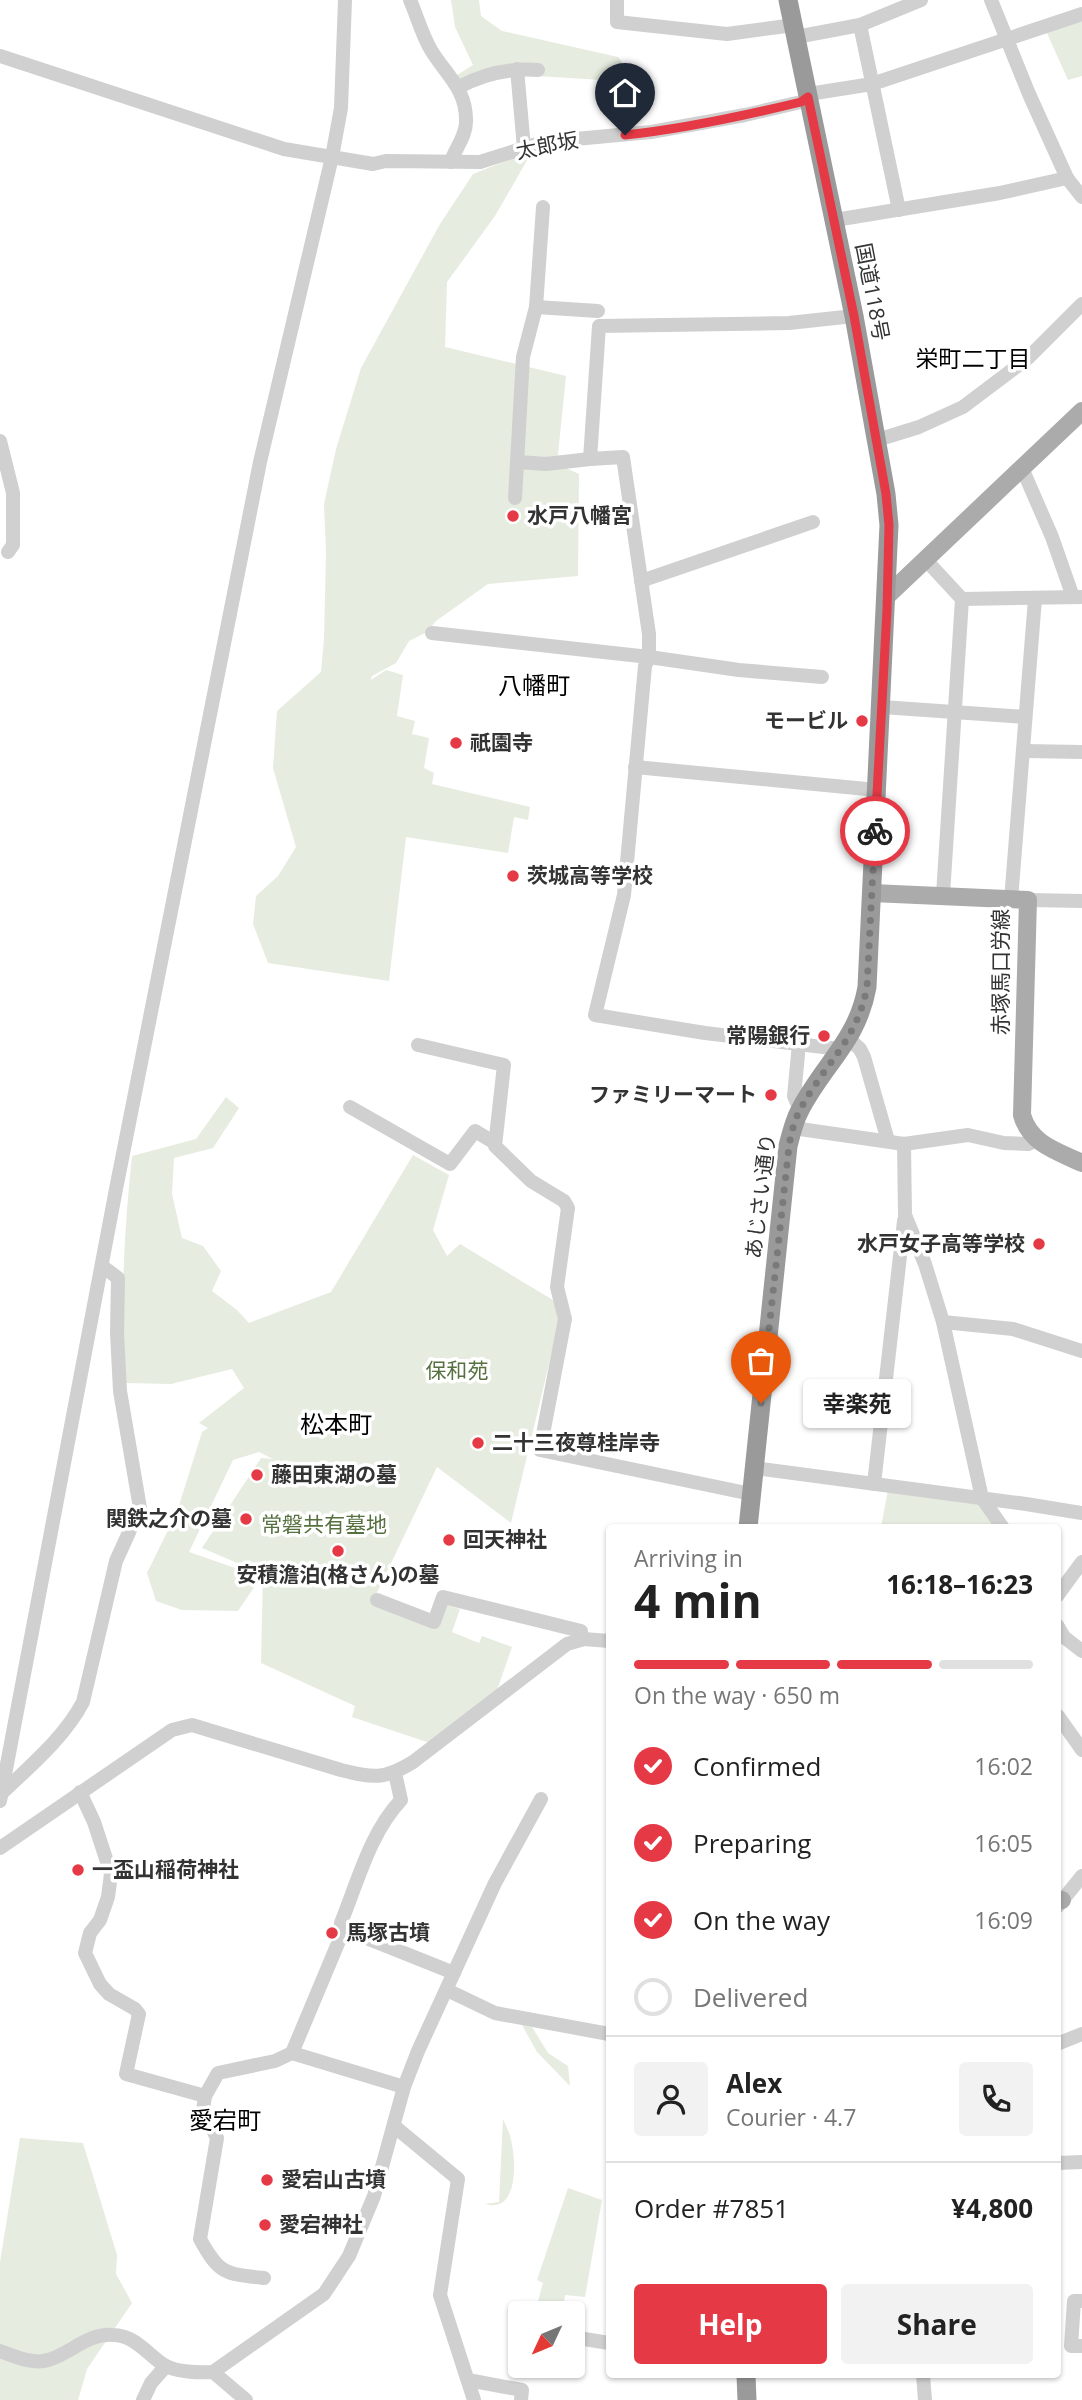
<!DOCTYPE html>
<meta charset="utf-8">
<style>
body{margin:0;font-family:"Open Sans","Noto Sans JP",sans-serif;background:#f2f2f2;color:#222;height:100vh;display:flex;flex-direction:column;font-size:26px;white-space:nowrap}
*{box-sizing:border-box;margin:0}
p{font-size:23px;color:#767676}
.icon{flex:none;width:38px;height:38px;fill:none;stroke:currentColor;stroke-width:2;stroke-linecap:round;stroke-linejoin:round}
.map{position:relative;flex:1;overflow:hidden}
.panel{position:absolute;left:606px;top:1524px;width:455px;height:854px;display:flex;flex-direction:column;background:#fff;border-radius:7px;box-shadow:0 2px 5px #0004}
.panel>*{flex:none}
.needle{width:46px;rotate:226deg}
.tools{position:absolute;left:508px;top:2301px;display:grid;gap:14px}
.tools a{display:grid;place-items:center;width:77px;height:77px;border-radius:7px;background:#fff;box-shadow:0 2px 5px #0004;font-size:35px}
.pin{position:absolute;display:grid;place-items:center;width:60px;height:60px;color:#fff;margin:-72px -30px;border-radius:50% 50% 50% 0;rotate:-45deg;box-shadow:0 0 7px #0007}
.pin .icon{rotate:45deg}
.courier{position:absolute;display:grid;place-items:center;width:70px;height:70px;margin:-35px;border:5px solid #e63946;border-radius:50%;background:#fff;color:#222;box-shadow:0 2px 9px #0007}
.bubble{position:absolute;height:49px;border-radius:7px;background:#fff;box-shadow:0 2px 5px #0004;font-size:23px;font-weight:700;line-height:49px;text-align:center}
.headline em{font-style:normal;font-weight:700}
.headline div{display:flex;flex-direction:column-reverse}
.headline{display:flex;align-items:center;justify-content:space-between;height:119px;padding:0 28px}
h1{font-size:46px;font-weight:700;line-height:52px}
.bar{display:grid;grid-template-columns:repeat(4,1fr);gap:10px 7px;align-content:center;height:84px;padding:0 28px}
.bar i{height:9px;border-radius:5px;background:#e0e0e0}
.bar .on{background:#e63946}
.bar p{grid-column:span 4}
.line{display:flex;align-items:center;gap:18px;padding:0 28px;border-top:2px solid #e0e0e0}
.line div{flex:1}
.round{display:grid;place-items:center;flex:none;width:74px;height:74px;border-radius:7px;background:#f2f2f2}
ol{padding:0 28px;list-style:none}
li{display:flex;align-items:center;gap:21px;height:77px}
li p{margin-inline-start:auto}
li .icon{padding:7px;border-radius:50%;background:#e63946;color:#fff;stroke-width:4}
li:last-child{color:#767676}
li i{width:38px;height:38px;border:4px solid #e0e0e0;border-radius:50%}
.primary-button{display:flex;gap:14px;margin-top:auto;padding:14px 28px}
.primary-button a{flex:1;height:80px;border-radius:7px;background:#e63946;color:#fff;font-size:28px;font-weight:700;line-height:80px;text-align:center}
.primary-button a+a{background:#f2f2f2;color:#222}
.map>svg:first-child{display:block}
</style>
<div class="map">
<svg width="1082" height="2400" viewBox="0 0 1082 2400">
<rect width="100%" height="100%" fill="#fff"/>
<g fill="#e6ecdf">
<path d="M451,0H479L481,16L502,31L618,57L649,98L610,94L602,80L488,73L459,85L454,77L473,65L455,27Z"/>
<path d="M1082,19V76L1068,80L1046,31Z"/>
<path d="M533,150L495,216L447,282L445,347L566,376L557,464L579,474L578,576L488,584L436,621L427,632L409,641L396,663L372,676L371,680L386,670L403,675L397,716L415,721L412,734L429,738L424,768L434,773L432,784L530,807L528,820L514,817L508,853L406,837L389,981L268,963L253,924L256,896L278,876L296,847L273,768L277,711L321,672L324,639L326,552L324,504L336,449L361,368L440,224L473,174Z"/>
<path d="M226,1097L239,1108L213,1148L174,1158L172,1194L182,1238L203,1246L221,1271L212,1291L237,1310L249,1323L331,1292L413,1155L449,1175L433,1230L447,1256L460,1244L553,1300L560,1318L511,1523L437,1467L373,1601L439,1626L446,1605L460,1609L452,1632L479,1643L482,1636L512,1647L496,1693L430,1743L352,1717L355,1706L261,1663L263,1574L202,1548L261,1458L273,1459L259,1452L233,1460L189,1552L261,1577L238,1611L182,1610L156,1601L147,1573L177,1512L202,1432L208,1428L199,1423L244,1388L232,1369L171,1384L125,1383C120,1307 124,1231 132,1156L196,1139Z"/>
<path d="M888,1490L980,1504L998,1528H867V1524L881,1527Z"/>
<path d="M522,2025L532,2027L548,2053L568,2066L570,2086L537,2052Z"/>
<path d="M503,2119C506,2126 510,2133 511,2140C516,2160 519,2214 485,2204L499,2202Z"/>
<path d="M20,2138L83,2143L117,2255L116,2274L132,2303L87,2369L78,2400H0V2262Z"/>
<path d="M568,2188L602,2200L585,2297L565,2295L562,2313H546L547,2307L537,2305L543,2283L537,2280Z"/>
</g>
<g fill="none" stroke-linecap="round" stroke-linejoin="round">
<g stroke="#d0d0d0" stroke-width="14">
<path d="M410,0C417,16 422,35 431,50C446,75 467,89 466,122C466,137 455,148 451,162"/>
<path d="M617,0V22L727,34L794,25"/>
<path d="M991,0L1029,94L1067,178L1082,197"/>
<path d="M860,25L899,210"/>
<path d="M796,37L860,25L921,0"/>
<path d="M0,56L284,149L373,164L386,161L480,162L543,142L651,132L745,115L801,102L815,93L872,84L1082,14"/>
<path d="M517,69L524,148"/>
<path d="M459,87C483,74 510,68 538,70"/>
<path d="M835,220L1000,193L1067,178"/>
<path d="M536,307L598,311"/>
<path d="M877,440L919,427L963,407L1028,358L1082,304"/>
<path d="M0,441L13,493V545L8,552"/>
<path d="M518,462L546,464L590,459"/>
<path d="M1022,468L1052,537L1073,597"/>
<path d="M515,498L523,357L536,307L543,207"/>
<path d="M925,559L962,599L1082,597"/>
<path d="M641,581L813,522"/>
<path d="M432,633L649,657L739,670L822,677"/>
<path d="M882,707L1025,717"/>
<path d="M1023,751L1082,752"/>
<path d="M635,767L877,790"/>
<path d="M943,895L962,599"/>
<path d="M1011,900L1035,599"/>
<path d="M1028,900L1082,901"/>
<path d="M848,1038L860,1049L864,1057L888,1141"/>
<path d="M799,1044L794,1096L800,1110"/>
<path d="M418,1045L504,1065L495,1146L531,1181L564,1201L568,1208L557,1287L565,1319L540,1450L751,1494"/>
<path d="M840,1049L705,1033L595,1015L624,895L645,666L649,657V634L623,457L590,459L599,326L789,323L854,316"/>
<path d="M350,1107L450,1164L475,1131L495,1143"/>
<path d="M793,1128L904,1144L968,1135L1004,1143L1028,1144L1037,1140"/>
<path d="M904,1144L905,1215L925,1264L943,1322L982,1498L1003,1528"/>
<path d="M943,1322L1013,1329L1082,1351"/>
<path d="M754,1468L1026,1504L1082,1513"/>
<path d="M874,1484L904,1221"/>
<path d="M1057,1596L1082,1562"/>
<path d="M377,1600L434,1622L443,1597L581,1631"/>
<path d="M1057,1625L1064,1637L1082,1651"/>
<path d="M1058,1716L1082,1750"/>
<path d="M395,1773L401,1800C370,1833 358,1881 341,1923L344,1929L292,2053L404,2087"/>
<path d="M80,1792L94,1822L111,1874L108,1897L100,1920L90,1933L85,1953L100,1984L109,1994L135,2009L139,2014L126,2074L205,2096"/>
<path d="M1,1794C30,1766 64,1738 83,1702L116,1561L140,1508L120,1391L117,1333L118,1278L102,1266"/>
<path d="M0,1801L116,1189L260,462L332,157L341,108L345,0"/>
<path d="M0,1848L172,1730L192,1725L341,1770C373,1778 384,1780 413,1762L567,1644L584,1639L609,1641"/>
<path d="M1057,1907L1082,1876"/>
<path d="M344,1929L454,1973"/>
<path d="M447,1990L495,2013L609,2034"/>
<path d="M1057,2044L1082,2034"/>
<path d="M394,2126L458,2179L440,2295L474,2400"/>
<path d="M1057,2163L1082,2162"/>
<path d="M264,2278C225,2274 219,2274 200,2239L217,2138L203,2110L205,2096L218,2073L275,2061L292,2053"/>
<path d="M1082,2301H1074L1071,2346H1082"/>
<path d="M572,2337L609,2343"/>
<path d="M0,2351C14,2356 33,2365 48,2360C72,2353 87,2333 113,2335C135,2335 148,2355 164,2365C176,2372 199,2373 213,2372L324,2294L349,2256L374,2196L404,2087L418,2051L495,1883L541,1799"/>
<path d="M213,2372L246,2400"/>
<path d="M923,2375L925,2400"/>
<path d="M468,2380L522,2390L521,2400"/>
<path d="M143,2400L151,2383L166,2366"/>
</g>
<g stroke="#ababab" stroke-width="18">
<path d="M887,596L1082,411"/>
<path d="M872,893L1028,900L1022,1115C1030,1144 1057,1151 1082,1163"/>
<path d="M1057,1899L1062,1900"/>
</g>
<g stroke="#9a9a9a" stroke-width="19">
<path d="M748,1528L788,1146C791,1134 794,1121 800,1110C823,1065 858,1040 867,987L889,525L886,494L854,316L788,0"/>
<path d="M746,2375L747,2400"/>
</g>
</g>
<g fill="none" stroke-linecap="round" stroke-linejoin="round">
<path stroke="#7a7a7a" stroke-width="7" stroke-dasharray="0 12.6" d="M761,1403L789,1146C791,1134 794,1121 800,1110C824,1064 857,1041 867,987L875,831"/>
<path stroke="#e63946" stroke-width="9" d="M625,135C684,129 743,116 801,102L808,97L854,316L886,494L889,525L887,610L875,831"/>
</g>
<g fill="#e63946" stroke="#fff" stroke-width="2.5">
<circle cx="513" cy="516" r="7"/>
<circle cx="862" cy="721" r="7"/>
<circle cx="456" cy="743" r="7"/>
<circle cx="513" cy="876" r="7"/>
<circle cx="824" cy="1036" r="7"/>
<circle cx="771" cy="1095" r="7"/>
<circle cx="1039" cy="1244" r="7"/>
<circle cx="478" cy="1443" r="7"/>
<circle cx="257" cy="1475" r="7"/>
<circle cx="246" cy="1519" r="7"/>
<circle cx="449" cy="1540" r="7"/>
<circle cx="338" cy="1551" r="7"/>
<circle cx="78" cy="1870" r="7"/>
<circle cx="332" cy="1933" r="7"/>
<circle cx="267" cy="2180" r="7"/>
<circle cx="265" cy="2225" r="7"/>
</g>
<g text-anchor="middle" stroke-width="7" stroke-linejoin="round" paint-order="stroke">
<g font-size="21" fill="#333" stroke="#fff">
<text transform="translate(547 146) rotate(-11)" y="7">太郎坂</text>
<text transform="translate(872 292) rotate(79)" y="7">国道118号</text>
<text transform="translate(1001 972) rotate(-90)" y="7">赤塚馬口労線</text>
<text transform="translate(761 1196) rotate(-83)" y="7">あじさい通り</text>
</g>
<g font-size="21" font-weight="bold" fill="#333" stroke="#fff" text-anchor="start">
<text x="527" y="523">水戸八幡宮</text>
<text x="848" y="728" text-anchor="end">モービル</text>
<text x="470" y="750">祇園寺</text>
<text x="527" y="883">茨城高等学校</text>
<text x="810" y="1043" text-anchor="end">常陽銀行</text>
<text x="757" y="1102" text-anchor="end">ファミリーマート</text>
<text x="1025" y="1251" text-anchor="end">水戸女子高等学校</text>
<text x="492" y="1450">二十三夜尊桂岸寺</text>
<text x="271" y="1482">藤田東湖の墓</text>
<text x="232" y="1526" text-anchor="end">関鉄之介の墓</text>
<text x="463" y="1547">回天神社</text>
<text x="338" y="1582" text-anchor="middle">安積澹泊(格さん)の墓</text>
<text x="92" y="1877">一盃山稲荷神社</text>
<text x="346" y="1940">馬塚古墳</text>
<text x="281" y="2187">愛宕山古墳</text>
<text x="279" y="2232">愛宕神社</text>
</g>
<g font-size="21" fill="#56703f" stroke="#fff">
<text x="457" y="1378">保和苑</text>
<text x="324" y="1532">常磐共有墓地</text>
</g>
<g font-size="23" fill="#000" stroke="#fff">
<text x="973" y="367">栄町二丁目</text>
</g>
<g font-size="24" fill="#000" stroke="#fff">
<text x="534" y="694">八幡町</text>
<text x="336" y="1433">松本町</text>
<text x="225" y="2129">愛宕町</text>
</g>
</g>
</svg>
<div class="tools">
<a><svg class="needle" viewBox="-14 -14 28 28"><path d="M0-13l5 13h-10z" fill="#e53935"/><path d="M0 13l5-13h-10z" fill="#767676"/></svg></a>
</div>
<div class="pin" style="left:761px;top:1403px;background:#ea580c"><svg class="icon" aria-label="bag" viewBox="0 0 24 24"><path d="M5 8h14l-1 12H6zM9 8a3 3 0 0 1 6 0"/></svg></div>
<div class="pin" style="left:625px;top:135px;background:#1f2937"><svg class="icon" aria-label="home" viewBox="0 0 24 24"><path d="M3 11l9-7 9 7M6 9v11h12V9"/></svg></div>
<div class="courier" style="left:875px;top:831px"><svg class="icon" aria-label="bike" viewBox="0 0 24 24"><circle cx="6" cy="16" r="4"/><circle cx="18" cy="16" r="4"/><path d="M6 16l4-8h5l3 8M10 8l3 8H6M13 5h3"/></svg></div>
<div class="bubble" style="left:803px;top:1379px;width:108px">幸楽苑</div>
<section class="panel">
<div class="headline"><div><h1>4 min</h1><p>Arriving in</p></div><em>16:18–16:23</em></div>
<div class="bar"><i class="on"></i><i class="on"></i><i class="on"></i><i></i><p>On the way · 650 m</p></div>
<ol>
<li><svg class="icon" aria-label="check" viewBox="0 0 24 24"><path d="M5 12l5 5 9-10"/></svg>Confirmed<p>16:02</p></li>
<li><svg class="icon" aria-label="check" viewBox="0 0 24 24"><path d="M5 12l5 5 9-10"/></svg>Preparing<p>16:05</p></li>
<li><svg class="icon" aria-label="check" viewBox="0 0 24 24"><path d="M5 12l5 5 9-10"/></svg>On the way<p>16:09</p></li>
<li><i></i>Delivered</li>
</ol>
<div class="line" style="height:126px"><a class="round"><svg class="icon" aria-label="person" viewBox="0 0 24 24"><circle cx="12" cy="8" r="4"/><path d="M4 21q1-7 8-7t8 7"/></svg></a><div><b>Alex</b><p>Courier · 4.7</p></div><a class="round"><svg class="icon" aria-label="phone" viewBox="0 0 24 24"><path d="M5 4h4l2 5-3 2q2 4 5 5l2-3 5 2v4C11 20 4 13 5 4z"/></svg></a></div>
<div class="line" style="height:91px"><div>Order #7851</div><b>¥4,800</b></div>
<div class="primary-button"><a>Help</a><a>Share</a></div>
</section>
</div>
